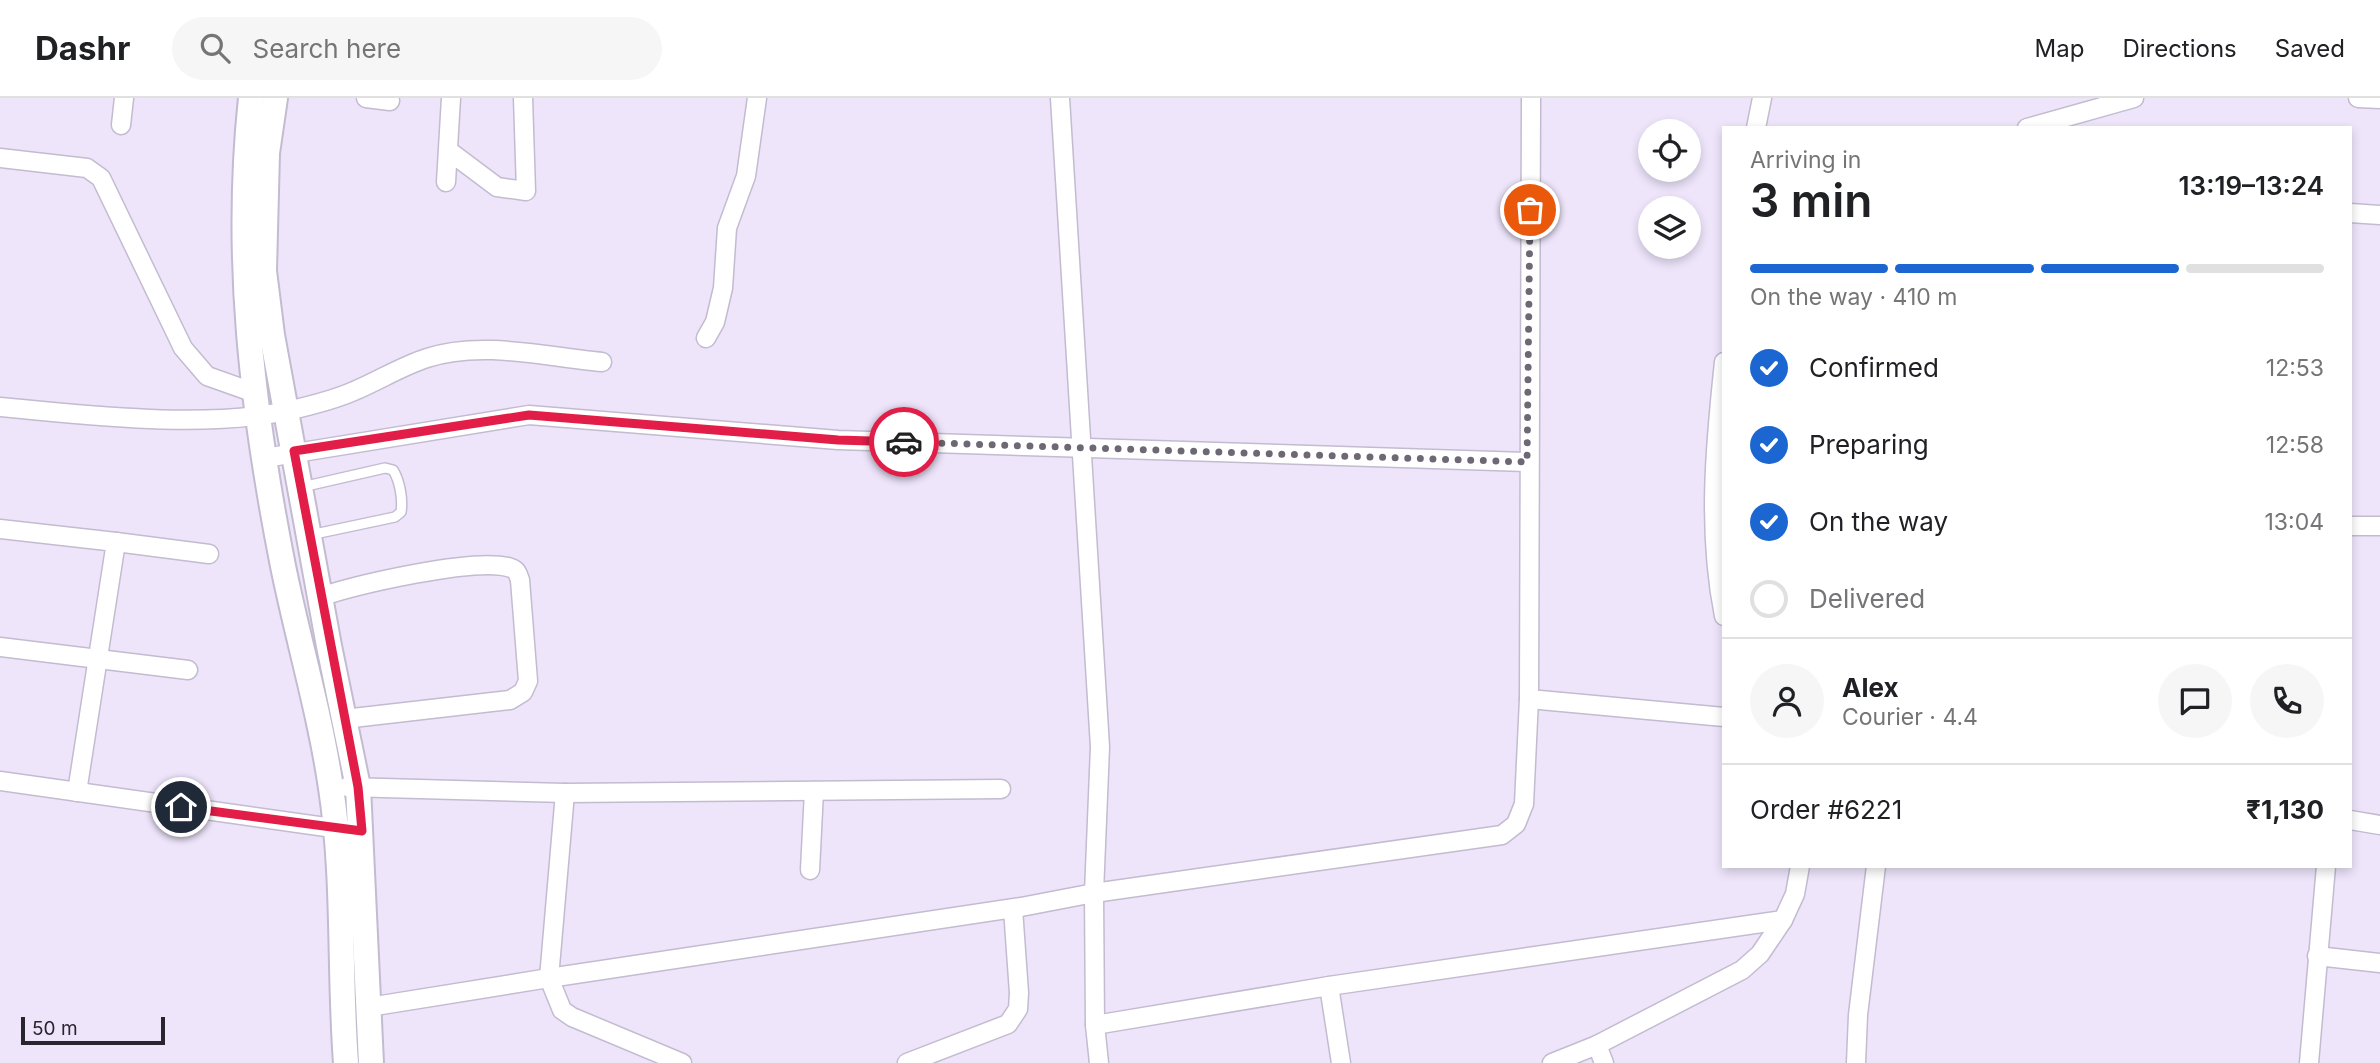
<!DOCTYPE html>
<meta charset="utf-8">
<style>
body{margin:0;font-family:Inter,sans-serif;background:#f6f6f6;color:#202124;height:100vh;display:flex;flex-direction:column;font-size:26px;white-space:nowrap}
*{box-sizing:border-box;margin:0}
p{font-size:23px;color:#757577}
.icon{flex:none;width:38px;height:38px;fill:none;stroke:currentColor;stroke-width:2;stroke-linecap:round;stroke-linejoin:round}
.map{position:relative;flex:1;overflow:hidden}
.details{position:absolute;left:1722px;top:28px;width:630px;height:742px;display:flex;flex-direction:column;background:#fff;border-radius:0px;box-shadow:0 4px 10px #0003}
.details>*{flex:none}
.fabs{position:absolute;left:1638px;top:21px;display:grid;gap:14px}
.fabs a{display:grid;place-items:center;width:63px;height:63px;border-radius:50%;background:#fff;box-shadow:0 4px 10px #0003;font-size:35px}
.scale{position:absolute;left:21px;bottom:18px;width:144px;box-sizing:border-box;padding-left:7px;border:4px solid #29252d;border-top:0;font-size:19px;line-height:24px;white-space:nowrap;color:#29252d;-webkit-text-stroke:5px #eee5fb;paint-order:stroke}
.pin{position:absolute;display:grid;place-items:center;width:60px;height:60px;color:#fff;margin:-30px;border:4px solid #fff;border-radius:50%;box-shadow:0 2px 7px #0007}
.courier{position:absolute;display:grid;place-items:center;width:70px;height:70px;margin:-35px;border:5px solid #e11d48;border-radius:50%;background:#fff;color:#222;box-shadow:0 2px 9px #0007}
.summary em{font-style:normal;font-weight:600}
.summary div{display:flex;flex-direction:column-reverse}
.summary{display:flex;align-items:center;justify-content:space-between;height:119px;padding:0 28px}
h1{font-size:46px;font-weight:600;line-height:52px}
.bar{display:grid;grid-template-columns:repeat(4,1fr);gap:10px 7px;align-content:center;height:84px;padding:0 28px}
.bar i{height:9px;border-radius:5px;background:#e0e0e0}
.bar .current{background:#1b66d1}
.bar p{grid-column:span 4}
.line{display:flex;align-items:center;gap:18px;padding:0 28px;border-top:2px solid #e0e0e0}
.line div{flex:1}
.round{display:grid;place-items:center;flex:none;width:74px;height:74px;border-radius:37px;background:#f6f6f6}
ol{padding:0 28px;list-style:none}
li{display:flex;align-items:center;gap:21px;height:77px}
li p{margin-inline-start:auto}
li .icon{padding:7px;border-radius:50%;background:#1b66d1;color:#fff;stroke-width:4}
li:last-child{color:#757577}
li i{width:38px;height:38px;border:4px solid #e0e0e0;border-radius:50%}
header{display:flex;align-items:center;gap:42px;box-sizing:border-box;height:98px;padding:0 35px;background:#fff;border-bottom:2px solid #e0e0e0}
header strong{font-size:33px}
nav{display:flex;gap:38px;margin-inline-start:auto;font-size:24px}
.search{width:490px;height:63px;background:#f6f6f6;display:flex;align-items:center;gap:18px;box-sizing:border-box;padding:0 24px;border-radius:38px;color:#757577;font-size:26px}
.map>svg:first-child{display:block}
</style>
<header>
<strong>Dashr</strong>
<div class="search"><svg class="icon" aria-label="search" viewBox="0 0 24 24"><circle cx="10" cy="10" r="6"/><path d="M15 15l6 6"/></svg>Search here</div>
<nav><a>Map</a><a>Directions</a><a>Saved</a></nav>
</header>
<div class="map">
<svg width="2380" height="965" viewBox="0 0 2380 965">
<rect width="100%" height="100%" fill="#eee5fb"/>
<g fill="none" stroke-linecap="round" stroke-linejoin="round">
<g stroke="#c3bbd0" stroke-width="12">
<path id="lane" d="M302,389L385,370L393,372C400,383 403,402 401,414L395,419L310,437"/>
</g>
<g stroke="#c3bbd0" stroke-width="21">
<g id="street">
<path d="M366,0L390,3"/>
<path d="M1060,0L1100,649L1094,795L1095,927L1099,965"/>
<path d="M1531,0L1529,601L1724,619"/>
<path d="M2358,0L2380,1"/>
<path d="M121,27L124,0"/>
<path d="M1756,30L1762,0"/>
<path d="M2027,30L2134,0"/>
<path d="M449,53L497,89L526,93L523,0"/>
<path d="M0,60L87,70L101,80L183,250L207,278L255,295"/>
<path d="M446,84L451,0"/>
<path d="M2350,115L2380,117"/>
<path d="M706,240L715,224L723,190L727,130L746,78L757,0"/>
<path d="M1724,264C1715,348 1707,433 1724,518"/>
<path d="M0,309C89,317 200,331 287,313C309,308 334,302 354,293C378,283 402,268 427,260C481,242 547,259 602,264"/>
<path d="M265,360L529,317L838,342L1527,364"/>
<path d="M2350,428H2380"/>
<path d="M0,431L116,444L77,694"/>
<path d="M116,444L209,456"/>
<path d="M320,499C356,487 478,458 511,470C517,472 518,476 520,482L528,583L523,594L510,602L344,621"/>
<path d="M0,549L188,572"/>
<path d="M0,683L347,732"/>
<path d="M347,689L565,695L1001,691"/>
<path d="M565,695L549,880L1021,809L1094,795L1502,737L1516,726L1524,706L1529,601"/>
<path d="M2350,722L2380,727"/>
<path d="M810,772L814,693"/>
<path d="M2317,858L2380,865"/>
<path d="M1329,888L1341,965"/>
<path d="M369,909L549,880L562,912L572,919L682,965"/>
<path d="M1095,927L1329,888L1783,822L1795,796L1800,768"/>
<path d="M907,965L1008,926L1018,911L1019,895L1013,811"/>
<path d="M1552,965L1597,947"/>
<path d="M1604,965L1597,947L1742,872L1760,856L1783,822"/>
<path d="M1856,965L1858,917L1876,768"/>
<path d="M2309,965L2326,768"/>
</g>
</g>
<g stroke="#c3bbd0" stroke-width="28">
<g id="secondary">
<path d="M251,0C234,159 252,311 283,468C298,542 320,615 331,690C345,781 339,874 346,965"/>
<path d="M275,0L267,55L264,173L272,237L329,548L358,689L371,965"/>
</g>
</g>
<use href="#lane" stroke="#fff" stroke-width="9"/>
<use href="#street" stroke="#fff" stroke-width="18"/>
<use href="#secondary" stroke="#fff" stroke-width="24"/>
</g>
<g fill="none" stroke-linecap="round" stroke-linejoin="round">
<path stroke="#6e6875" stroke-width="7" stroke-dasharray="0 12.6" d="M904,344L1527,364L1530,112"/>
<path stroke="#e11d48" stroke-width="9" d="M181,709L362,733L358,689L294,353L529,317L838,342L904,344"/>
</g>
</svg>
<div class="fabs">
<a><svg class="icon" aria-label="locate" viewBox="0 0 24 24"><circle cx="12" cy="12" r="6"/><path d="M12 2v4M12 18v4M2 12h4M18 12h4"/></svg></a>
<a><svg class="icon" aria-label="layers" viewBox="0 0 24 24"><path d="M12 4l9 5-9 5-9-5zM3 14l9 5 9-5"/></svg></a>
</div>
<div class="scale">50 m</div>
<div class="pin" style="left:1530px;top:112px;background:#ea580c"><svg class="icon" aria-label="bag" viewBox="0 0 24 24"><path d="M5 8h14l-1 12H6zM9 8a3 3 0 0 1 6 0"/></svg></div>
<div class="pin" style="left:181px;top:709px;background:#1f2937"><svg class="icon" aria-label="home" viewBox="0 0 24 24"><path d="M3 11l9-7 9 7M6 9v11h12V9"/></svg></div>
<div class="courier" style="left:904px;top:344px"><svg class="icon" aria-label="car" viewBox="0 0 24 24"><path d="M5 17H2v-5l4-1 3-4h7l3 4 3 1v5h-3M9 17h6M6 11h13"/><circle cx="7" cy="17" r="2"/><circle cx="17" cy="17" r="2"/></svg></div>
<section class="details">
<div class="summary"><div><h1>3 min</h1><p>Arriving in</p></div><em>13:19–13:24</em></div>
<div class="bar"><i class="current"></i><i class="current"></i><i class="current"></i><i></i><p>On the way · 410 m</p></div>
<ol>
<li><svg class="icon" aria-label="check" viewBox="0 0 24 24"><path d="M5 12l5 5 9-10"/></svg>Confirmed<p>12:53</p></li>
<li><svg class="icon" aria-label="check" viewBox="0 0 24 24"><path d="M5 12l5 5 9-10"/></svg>Preparing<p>12:58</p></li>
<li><svg class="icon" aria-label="check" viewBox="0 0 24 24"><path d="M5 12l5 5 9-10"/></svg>On the way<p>13:04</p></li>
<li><i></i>Delivered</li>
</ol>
<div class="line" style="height:126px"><a class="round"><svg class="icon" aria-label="person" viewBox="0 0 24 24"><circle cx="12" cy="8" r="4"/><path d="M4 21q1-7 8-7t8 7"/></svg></a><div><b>Alex</b><p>Courier · 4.4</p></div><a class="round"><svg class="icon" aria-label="chat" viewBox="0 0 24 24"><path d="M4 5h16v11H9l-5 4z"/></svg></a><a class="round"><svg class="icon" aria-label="phone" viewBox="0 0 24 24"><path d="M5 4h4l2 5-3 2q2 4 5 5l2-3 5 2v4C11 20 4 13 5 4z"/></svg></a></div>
<div class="line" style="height:91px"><div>Order #6221</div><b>₹1,130</b></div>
</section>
</div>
